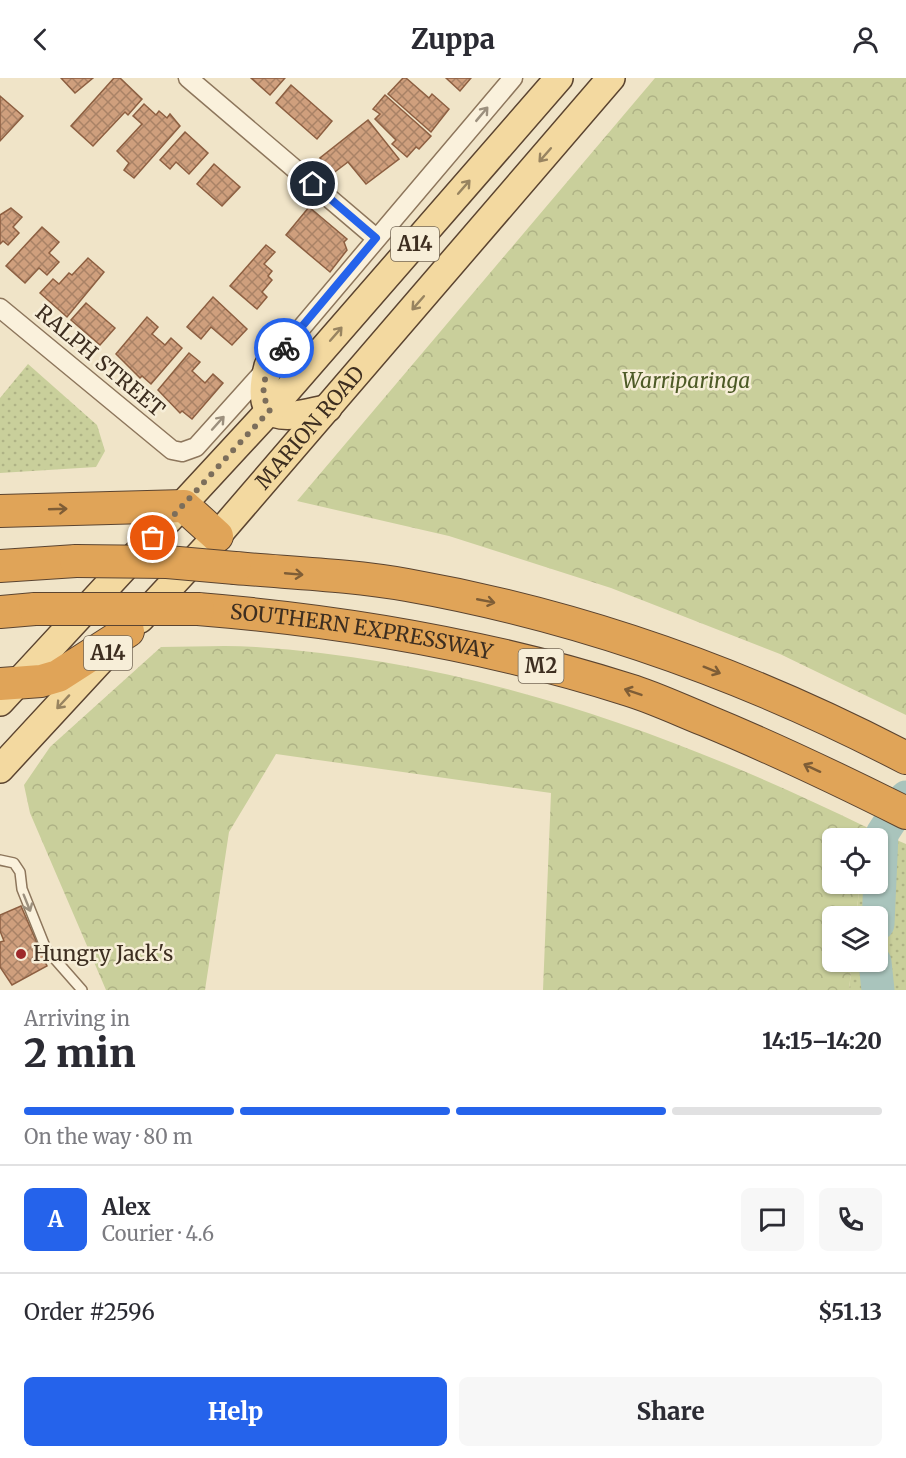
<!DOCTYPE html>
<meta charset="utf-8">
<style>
body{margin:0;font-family:Merriweather,serif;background:#f7f7f7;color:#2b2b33;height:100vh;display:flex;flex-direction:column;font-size:22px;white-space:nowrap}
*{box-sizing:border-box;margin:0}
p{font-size:20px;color:#7c7c81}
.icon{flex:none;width:33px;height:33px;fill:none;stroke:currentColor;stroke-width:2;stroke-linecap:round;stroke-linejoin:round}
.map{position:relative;height:912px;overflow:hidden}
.details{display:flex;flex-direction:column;background:#fff;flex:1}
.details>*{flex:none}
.controls{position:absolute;left:822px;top:750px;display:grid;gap:12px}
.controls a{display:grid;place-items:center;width:66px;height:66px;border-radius:9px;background:#fff;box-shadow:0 2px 4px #0004;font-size:30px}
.pin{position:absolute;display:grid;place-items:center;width:51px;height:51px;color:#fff;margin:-26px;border:3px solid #fff;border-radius:50%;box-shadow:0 2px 6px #0007}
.courier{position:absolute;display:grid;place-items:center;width:60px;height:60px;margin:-30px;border:4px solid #2563eb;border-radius:50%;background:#fff;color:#222;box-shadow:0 2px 8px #0007}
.head em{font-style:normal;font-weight:800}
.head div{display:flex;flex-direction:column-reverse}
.head{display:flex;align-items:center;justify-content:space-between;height:102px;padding:0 24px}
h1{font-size:39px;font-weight:800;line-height:45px}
.bar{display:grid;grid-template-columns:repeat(4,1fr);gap:9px 6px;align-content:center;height:72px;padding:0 24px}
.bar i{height:8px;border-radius:4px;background:#e1e1e2}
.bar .current{background:#2563eb}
.bar p{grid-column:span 4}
.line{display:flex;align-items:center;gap:15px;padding:0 24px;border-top:2px solid #e1e1e2}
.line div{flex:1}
.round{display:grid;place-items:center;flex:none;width:63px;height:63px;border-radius:9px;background:#f7f7f7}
.action{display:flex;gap:12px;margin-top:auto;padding:12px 24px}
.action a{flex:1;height:69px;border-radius:9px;background:#2563eb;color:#fff;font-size:24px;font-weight:800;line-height:69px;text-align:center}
.action a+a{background:#f7f7f7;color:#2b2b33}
header{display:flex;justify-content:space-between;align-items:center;height:78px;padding:0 24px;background:#fff;font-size:27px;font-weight:800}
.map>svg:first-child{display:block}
</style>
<header><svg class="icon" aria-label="back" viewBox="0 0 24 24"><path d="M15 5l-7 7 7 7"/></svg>Zuppa<svg class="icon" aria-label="person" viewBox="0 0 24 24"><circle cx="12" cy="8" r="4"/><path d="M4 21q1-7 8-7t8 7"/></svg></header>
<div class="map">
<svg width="906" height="912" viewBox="0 0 906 912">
<defs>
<pattern id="grass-dots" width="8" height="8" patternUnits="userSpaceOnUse" patternTransform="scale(1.5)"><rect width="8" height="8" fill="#c9cf9b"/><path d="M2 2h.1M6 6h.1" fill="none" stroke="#aeb285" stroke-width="1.8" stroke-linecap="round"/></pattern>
<pattern id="forest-crowns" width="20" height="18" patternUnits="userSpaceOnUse" patternTransform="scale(1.5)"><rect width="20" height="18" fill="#c9cf9b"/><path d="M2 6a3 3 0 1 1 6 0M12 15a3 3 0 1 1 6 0" fill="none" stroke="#aeb285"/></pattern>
<pattern id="building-cross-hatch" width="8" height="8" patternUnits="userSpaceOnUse" patternTransform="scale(1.5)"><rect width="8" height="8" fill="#cf9f7d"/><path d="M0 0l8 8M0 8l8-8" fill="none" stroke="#a98266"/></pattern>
</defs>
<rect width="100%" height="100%" fill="#f0e4c8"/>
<g fill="url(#grass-dots)">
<path d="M28,286L97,347L105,373L96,389L0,395V320Z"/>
<path d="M866,749L906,766V912H849L852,884H878V838H856L860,806H878V760H864Z"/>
</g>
<g fill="url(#forest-crowns)">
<path d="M655,0H906V637L780,576L611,510L449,458L297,423Z"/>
<path d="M161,569C193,569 225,567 256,569C471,583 674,655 866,749L864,760H832V806H860L856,838H832V884H852L849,912H543L551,715L276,676L229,754L205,912H106L30,735L24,707L50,669Z"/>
</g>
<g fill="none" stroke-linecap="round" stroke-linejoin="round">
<g stroke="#a9c4bc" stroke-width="33">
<path d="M878,846L882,756L906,719"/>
<path d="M875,884L878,912"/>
</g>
</g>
<g fill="url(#building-cross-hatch)" stroke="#8d5f41" stroke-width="1.5">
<path d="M61,0H93L75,15Z"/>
<path d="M114,0H120L142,21L128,37L125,34L93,68L71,48Z"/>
<path d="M251,0H285L270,17Z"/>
<path d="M403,0H406L429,20L432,16L449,31L431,54L388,16Z"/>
<path d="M446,0H471L460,13Z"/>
<path d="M291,7L332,43L317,61L276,25Z"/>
<path d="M385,17L431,58L419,71L416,69L407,79L392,66L396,62L375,41L380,36L373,31Z"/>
<path d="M0,18L23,38L0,63Z"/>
<path d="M144,26L156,37L159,33L167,40L170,36L180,48L134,100L124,92L129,85L117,73L142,46L133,38Z"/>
<path d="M368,42L399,81L366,106L348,84L332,96L320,80Z"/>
<path d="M185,54L208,75L189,96L176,84L170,91L160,82Z"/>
<path d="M214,86L240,109L222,128L197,106Z"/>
<path d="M309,129L347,161L344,164L347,172L330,194L286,157Z"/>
<path d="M11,130L22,139L13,149L19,155L8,167L3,163L0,166V137Z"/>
<path d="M42,149L59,164L49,175L59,184L47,197L39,190L25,205L6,188Z"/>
<path d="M266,167L275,174L264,186L272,193L268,198L272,202L262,214L267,219L257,231L230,208Z"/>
<path d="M88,180L104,194L67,239L40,215L53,201L59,206L69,195L72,197Z"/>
<path d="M213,219L247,251L232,267L211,249L201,261L187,249Z"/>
<path d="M86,225L115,250L100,267L71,242Z"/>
<path d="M147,239L158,249L152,256L165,267L171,260L182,270L151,306L142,298L140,300L116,276Z"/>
<path d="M189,275L200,284L192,293L205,305L213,296L223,305L192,341L182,333L180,335L158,312Z"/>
<path d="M21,828L47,888L12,907L0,889V864L4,863L0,853V837Z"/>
</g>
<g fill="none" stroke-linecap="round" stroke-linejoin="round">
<g stroke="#8d765c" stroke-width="12">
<path id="service" d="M0,782L14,785L20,794L22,811L46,871L82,912"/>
</g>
<g stroke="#8d765c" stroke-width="21">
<g id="minor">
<path d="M188,0L376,160"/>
<path d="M0,230L172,372L182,374L196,369L275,281L513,0"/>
</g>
</g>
<g stroke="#5b4430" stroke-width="30">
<g id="primary">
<path d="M268,288C252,349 286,341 328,330"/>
<path id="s1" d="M140,541L217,458L611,0"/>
<path d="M0,624L270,332L559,0"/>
<path d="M0,691L111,571"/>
</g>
</g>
<g stroke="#5b4430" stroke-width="34">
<g id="motorway">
<path d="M0,433L184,428L217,458"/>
<path d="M0,488L76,483"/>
<path d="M235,490C292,495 351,497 407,507C582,538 749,598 906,680"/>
<path id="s2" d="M198,531C345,543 488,567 629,612C655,620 680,632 705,642C773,670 840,702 906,735"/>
<path d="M0,534L35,531"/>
<path d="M0,606L41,603L58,598L128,553"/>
</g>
</g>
<use href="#service" stroke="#faf1dc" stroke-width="9"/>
<use href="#minor" stroke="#faf1dc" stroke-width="18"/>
<use href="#primary" stroke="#f3d9a0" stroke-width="27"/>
<use href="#motorway" stroke="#e0a458" stroke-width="32"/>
<g stroke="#5b4430" stroke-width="34" stroke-linecap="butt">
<g id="motorway-bridge">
<path d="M76,483L167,484L235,490"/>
<path d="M35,531H198"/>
</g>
</g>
<use href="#motorway-bridge" stroke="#e0a458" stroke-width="32"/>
</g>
<defs><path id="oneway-shaft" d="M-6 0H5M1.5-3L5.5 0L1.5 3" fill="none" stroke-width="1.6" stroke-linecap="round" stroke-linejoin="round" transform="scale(1.5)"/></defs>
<g stroke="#9c907e">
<use href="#oneway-shaft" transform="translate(482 36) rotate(-50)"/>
<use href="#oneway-shaft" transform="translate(218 345) rotate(-48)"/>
<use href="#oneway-shaft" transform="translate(27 825) rotate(68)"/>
</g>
<g stroke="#988460">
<use href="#oneway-shaft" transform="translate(545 77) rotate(131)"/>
<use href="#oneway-shaft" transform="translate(464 109) rotate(-49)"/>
<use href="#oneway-shaft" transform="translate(418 225) rotate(131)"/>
<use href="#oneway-shaft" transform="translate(336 256) rotate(-49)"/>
<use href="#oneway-shaft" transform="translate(63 624) rotate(133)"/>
</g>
<g stroke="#7e5d36">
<use href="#oneway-shaft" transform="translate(58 431) rotate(-2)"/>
<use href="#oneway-shaft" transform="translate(294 496) rotate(5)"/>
<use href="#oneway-shaft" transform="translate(486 523) rotate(11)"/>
<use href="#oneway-shaft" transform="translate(712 592) rotate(22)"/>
<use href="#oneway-shaft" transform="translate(633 614) rotate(-161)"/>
<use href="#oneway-shaft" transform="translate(812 690) rotate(-155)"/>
</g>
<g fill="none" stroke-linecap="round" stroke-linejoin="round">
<path stroke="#7c6e5b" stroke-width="6" stroke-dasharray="0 10.8" d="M153,460L270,332C255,309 269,288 284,270"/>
<path stroke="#2563eb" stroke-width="8" d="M284,270L376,160L313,106"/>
</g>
<circle fill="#9e2a2b" stroke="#f7eed8" stroke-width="2" cx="21" cy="876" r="6"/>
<g text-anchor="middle" stroke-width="5" stroke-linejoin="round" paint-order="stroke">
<g fill="#f7eed8" stroke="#756857" stroke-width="1.5">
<rect x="391" y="149" width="48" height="34" rx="4.5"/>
<rect x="84" y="558" width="48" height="34" rx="4.5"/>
<rect x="518.5" y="571" width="45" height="34" rx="4.5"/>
</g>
<g font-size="20" font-weight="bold" fill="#3d2e20">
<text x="415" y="173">A14</text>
<text x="108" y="582">A14</text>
<text x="541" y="595">M2</text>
</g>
<g font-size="21" fill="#3d2e20" stroke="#f7eed8">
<text transform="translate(100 283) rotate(40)" y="7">RALPH STREET</text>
<text dy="7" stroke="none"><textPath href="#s1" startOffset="256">MARION ROAD</textPath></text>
<text dy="7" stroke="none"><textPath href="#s2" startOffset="165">SOUTHERN EXPRESSWAY</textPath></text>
</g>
<g font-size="21" font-style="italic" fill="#4d5a26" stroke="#f7eed8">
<text x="686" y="310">Warriparinga</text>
</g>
<g font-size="21" fill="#3d2e20" stroke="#f7eed8" text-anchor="start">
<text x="33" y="883">Hungry Jack's</text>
</g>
</g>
</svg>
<div class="controls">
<a><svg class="icon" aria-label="locate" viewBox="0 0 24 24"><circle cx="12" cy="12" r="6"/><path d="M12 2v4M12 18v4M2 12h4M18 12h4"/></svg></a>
<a><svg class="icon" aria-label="layers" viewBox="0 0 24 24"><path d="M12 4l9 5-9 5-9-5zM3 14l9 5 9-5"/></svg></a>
</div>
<div class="pin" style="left:153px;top:460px;background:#ea580c"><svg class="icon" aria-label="bag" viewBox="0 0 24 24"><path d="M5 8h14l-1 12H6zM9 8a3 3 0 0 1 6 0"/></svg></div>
<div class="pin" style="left:313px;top:106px;background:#1f2937"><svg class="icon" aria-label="home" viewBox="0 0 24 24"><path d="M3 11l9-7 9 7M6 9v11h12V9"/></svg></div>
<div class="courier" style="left:284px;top:270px"><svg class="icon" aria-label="bike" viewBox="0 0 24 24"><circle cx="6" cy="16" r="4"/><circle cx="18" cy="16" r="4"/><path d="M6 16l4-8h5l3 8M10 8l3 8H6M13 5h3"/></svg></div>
</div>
<section class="details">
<div class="head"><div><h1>2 min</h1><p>Arriving in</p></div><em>14:15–14:20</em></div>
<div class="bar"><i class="current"></i><i class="current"></i><i class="current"></i><i></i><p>On the way · 80 m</p></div>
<div class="line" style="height:108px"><b class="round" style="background:#2563eb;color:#fff">A</b><div><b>Alex</b><p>Courier · 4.6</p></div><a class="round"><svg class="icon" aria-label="chat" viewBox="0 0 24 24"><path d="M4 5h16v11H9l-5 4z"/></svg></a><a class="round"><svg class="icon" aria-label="phone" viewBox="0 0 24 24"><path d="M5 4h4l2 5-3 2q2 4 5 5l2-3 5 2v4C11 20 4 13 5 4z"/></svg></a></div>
<div class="line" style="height:78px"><div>Order #2596</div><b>$51.13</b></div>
<div class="action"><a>Help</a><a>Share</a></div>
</section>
